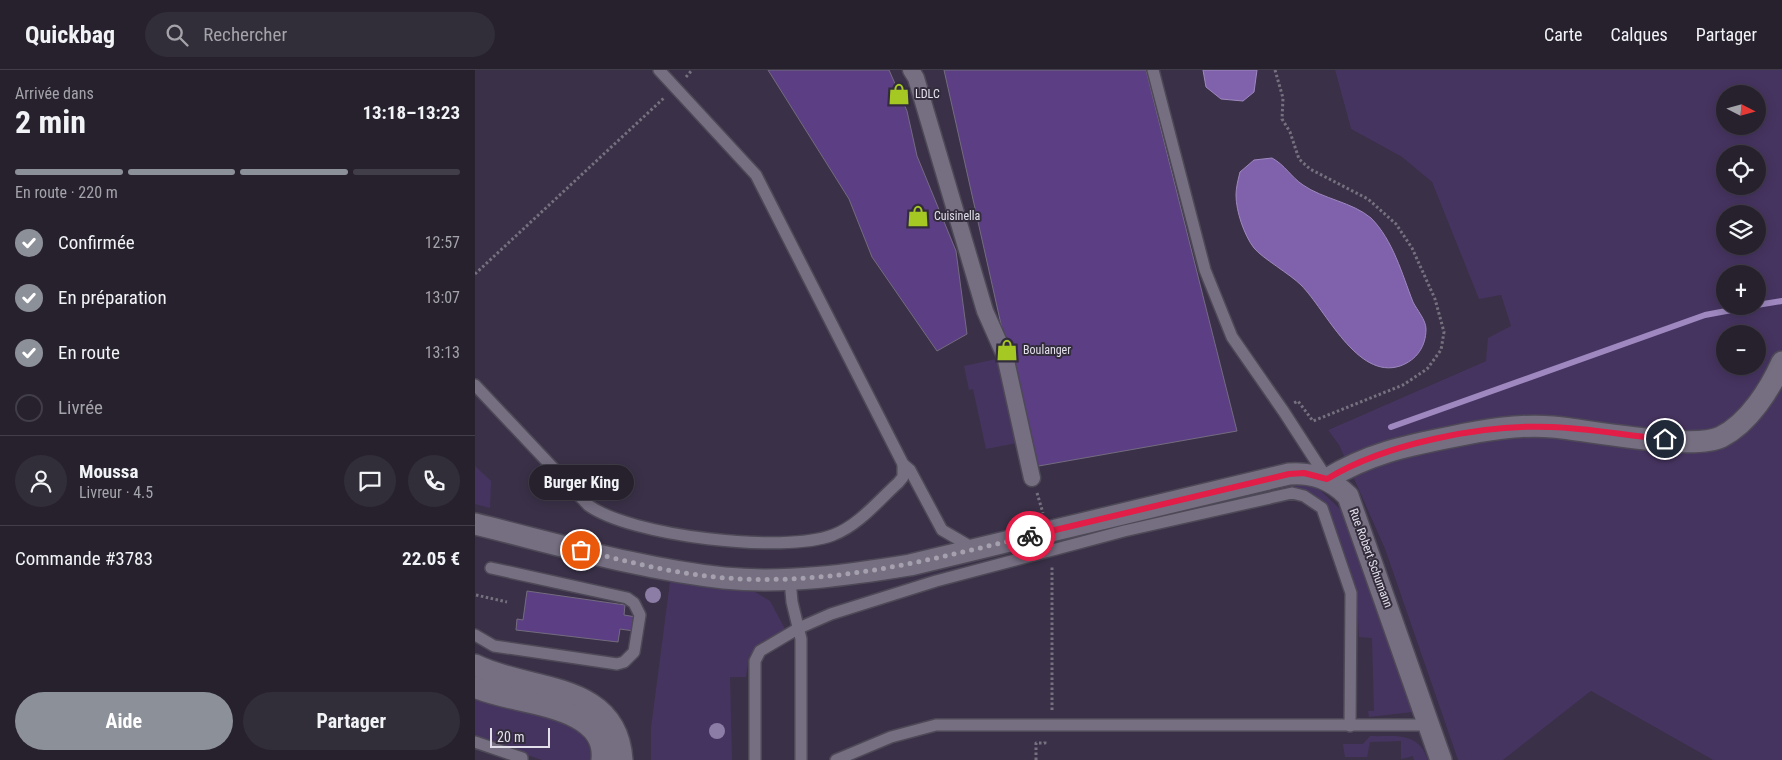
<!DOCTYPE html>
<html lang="fr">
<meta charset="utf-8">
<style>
body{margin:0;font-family:"Roboto Condensed",sans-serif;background:#322e39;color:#f1f3f6;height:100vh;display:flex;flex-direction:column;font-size:19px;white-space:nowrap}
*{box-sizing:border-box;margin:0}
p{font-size:16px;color:#a4a3aa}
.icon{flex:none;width:28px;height:28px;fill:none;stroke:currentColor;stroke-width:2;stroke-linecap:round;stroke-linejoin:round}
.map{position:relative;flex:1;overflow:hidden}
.drawer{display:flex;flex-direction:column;background:#26212d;width:475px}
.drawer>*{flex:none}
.needle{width:32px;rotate:96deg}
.controls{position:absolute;left:1241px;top:15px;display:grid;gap:10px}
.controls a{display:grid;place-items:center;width:50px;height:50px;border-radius:50%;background:#26212d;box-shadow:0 2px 12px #0003,0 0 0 1px #423e49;font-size:25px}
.scale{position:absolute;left:15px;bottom:12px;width:60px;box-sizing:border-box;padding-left:5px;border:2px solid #e3dfea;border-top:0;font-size:14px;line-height:18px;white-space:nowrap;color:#e3dfea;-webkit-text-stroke:4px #322c3c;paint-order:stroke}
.pin{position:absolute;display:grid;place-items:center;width:42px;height:42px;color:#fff;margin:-21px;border:2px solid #fff;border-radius:50%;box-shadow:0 1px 5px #0007}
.courier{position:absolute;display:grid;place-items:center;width:50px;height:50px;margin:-25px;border:4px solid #e11d48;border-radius:50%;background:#fff;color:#222;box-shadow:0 1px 6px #0007}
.bubble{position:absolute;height:35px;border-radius:18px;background:#26212d;box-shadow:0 2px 12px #0003,0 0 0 1px #423e49;font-size:16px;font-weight:700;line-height:35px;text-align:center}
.summary em{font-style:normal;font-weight:700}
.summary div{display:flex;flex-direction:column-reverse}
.summary{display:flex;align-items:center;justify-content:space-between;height:85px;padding:0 15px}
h1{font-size:32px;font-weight:700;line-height:38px}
.bar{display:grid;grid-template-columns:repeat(4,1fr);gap:8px 5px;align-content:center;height:60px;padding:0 15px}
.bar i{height:6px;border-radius:4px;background:#423e49}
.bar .active{background:#8c9099}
.bar p{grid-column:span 4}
.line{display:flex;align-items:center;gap:12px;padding:0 15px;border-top:1px solid #423e49}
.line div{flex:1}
.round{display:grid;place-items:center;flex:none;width:52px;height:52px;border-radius:26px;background:#322e39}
ol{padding:0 15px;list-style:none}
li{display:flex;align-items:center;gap:15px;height:55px}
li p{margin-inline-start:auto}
li .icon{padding:5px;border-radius:50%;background:#8c9099;color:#fff;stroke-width:4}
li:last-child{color:#a4a3aa}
li i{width:28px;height:28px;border:2px solid #423e49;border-radius:50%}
.button{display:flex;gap:10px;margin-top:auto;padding:10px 15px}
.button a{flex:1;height:58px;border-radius:30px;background:#8c9099;color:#fff;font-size:20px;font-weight:700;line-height:58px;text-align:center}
.button a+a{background:#322e39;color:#f1f3f6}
header{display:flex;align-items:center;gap:30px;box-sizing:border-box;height:70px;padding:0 25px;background:#26212d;border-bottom:1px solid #423e49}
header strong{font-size:24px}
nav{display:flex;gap:28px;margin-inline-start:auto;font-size:18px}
.search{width:350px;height:45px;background:#322e39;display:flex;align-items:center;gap:12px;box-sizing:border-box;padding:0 18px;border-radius:28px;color:#a4a3aa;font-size:19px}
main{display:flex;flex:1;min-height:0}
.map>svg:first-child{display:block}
</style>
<header>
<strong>Quickbag</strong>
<div class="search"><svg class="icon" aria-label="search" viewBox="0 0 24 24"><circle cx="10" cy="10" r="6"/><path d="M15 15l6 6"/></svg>Rechercher</div>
<nav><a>Carte</a><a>Calques</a><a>Partager</a></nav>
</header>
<main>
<section class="drawer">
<div class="summary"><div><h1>2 min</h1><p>Arrivée dans</p></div><em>13:18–13:23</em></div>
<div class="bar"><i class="active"></i><i class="active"></i><i class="active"></i><i></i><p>En route · 220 m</p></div>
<ol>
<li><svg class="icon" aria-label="check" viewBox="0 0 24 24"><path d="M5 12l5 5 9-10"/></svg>Confirmée<p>12:57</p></li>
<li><svg class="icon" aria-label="check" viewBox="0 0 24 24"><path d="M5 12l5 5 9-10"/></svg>En préparation<p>13:07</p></li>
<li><svg class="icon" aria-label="check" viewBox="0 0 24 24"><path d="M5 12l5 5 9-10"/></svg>En route<p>13:13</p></li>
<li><i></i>Livrée</li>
</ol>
<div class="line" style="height:90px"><a class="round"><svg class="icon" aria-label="person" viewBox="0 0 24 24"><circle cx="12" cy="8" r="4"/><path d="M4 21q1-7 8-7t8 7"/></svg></a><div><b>Moussa</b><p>Livreur · 4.5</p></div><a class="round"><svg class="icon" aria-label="chat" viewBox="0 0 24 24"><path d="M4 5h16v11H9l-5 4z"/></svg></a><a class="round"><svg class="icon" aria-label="phone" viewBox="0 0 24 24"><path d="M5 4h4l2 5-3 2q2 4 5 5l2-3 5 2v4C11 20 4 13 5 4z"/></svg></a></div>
<div class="line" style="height:65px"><div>Commande #3783</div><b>22.05 €</b></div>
<div class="button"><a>Aide</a><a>Partager</a></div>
</section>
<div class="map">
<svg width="1307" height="690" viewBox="0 0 1307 690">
<rect width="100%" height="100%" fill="#322c3c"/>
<g fill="#3a3148">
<path d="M0,0H860L876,59L927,87L957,112L1004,228L1026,225L1036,256L1011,291L853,360L864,375L910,479L983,690H0Z"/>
<path d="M1116,621L1238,690H1028Z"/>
</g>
<g fill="#463460" fill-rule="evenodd">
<path d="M860,0H1307V690H1238L1116,621L1028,690H983L910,479L864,375L853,360L1011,291L1013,268L1036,256L1026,225L1004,229L957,112L927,87L876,59ZM1250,24H1282V56H1250ZM1250,84H1282V116H1250ZM1250,144H1282V176H1250ZM1250,204H1282V236H1250ZM1250,264H1282V296H1250Z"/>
<path d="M526,288L547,372L511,379L498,319L494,320L489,296Z"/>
<path d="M0,396L16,411L15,438L0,434Z"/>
<path d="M833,414L846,421L870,444L938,638L937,642L894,647L893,641H899L897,568L884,567L882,531L850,435L837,423L821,419L788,423L815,416Z"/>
<path d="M195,512L280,522L295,531L310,559L286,574L274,586L271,607H255L257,690H176V658Z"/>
<path d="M0,627C24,633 85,645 102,660C111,668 116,678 117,690H67L0,667Z"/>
<path d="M895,666C920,667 943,661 953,690H939L938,686L926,689V671L895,672L892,687H870L868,674H888Z"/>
</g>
<g fill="#8062ac" stroke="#9e88bf">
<path d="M728,0H782L779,22L768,31L746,29L731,17Z"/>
<path d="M797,88C810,95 816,107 828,115C848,129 877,132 896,148C918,170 927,204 938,232C942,240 951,250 951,259C951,276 942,290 925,296C882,310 851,240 826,215C815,204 787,188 779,178C769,165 761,141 761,125C761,118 763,110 765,102L779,90Z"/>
</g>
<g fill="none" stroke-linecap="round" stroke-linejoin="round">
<g stroke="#9e88bf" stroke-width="6">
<path d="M1282,235L1307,231"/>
<path d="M916,357L1230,245L1278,236"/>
</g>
</g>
<g fill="#5c3e84" stroke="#736c7f">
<path d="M293,0H414L432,41L442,86L481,181L492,264L462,281L397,187L374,129Z"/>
<path d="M469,0H671L762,361L558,397Z"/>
<path d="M52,521L150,535L149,545L161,547L159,561L145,559L143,572L41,560L42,549L48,550Z"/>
</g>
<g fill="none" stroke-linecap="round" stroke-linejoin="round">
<g stroke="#4e4957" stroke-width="14">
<g id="service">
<path d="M184,0L281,105L428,394L435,400L467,460L498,478"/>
<path d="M678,0L730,200L757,267L809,342L851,407"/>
<path d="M0,315L113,435C155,466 309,484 358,465C383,456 404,430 423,413L428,407V394"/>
<path d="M315,510L317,532L326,569V690"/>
<path d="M0,565L19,576L142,594L149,592L159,582L165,545L159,533L152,528L16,498"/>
<path d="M0,672L47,688V690"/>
<path d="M280,690V591L285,581L324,558L356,544L461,511L649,461L817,423L829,426L847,438L876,523L875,656"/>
<path d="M361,690L416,667L461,655H954"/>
</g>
</g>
<g stroke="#4e4957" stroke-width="19">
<path id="pedestrian" d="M436,0L441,8L510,241L530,286L557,408"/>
</g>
<g stroke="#4e4957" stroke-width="24">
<g id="minor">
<path d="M852,409C893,384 930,376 976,367C1009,360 1044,354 1078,357C1113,360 1218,381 1246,367C1274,353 1295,319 1307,292"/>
<path d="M0,454C82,474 165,499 249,508C311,514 374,505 435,495L814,404C838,402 856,409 873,426L966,690"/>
<path d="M0,595C54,622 142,610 147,690"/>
<path d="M0,617C35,635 133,632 127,690"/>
</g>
</g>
<g stroke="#76717f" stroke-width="3" stroke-dasharray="2.5 2.5" stroke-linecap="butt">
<path d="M800,0L808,28L807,49L815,62L824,89L835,99L893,129L921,154L937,178L960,229L969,262L966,280L952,299L928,315L838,351L823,331L819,333"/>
<path d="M211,7L217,0"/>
<path d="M0,204L190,27"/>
<path d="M562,423L568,443"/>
<path d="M1,525L32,532"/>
<path d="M577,640V496"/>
<path d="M561,690V673H570V670"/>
</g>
<use href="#service" stroke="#766f82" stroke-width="11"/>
<use href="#pedestrian" stroke="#766f82" stroke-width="16"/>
<use href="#minor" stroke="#766f82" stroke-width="21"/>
</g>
<g fill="#8c7da6">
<circle cx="178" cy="525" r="8"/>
<circle cx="242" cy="661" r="8"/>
</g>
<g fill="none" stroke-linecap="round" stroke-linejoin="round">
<path stroke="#a5a0ad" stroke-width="5" stroke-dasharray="0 9" d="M106,480C153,492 202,504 251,508C356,516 455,490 555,466"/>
<path stroke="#e11d48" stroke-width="6" d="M555,466L814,404L829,403L852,409C909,374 1008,354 1076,357C1114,358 1152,366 1190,369"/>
</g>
<defs>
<g id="shop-bare" transform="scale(1.725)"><path d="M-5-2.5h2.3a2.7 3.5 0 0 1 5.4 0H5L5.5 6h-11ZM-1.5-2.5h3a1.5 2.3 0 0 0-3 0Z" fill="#a5c822" stroke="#322c3c" stroke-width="2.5" paint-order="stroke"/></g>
</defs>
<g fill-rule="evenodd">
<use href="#shop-bare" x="424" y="24"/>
<use href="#shop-bare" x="443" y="146"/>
<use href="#shop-bare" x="532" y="280"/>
</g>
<g text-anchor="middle" stroke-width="4" stroke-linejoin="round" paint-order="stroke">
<g font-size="12" fill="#e3dfea" stroke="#322c3c" text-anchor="start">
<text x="440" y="28">LDLC</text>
<text x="459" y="150">Cuisinella</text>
<text x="548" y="284">Boulanger</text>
</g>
<g font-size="12" fill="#e3dfea" stroke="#322c3c">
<text transform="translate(896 488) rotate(70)" y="4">Rue Robert Schumann</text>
</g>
</g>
</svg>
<div class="controls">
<a><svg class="needle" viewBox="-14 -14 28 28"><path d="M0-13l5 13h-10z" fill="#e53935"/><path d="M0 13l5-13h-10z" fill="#a4a3aa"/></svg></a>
<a><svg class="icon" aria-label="locate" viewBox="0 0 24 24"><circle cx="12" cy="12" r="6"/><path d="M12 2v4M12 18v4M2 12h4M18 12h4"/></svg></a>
<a><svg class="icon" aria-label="layers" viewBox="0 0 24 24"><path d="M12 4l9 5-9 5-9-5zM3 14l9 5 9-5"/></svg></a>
<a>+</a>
<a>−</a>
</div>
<div class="scale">20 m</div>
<div class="pin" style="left:106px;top:480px;background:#ea580c"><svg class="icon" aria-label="bag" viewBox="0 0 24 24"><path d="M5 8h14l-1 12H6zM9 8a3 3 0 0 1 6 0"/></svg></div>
<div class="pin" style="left:1190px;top:369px;background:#1f2937"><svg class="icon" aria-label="home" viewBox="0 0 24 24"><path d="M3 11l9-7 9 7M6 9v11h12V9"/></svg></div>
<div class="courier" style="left:555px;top:466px"><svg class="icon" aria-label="bike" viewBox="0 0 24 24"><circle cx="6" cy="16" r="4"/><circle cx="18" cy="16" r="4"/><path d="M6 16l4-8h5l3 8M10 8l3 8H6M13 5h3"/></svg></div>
<div class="bubble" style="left:54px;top:395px;width:105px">Burger King</div>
</div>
</main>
